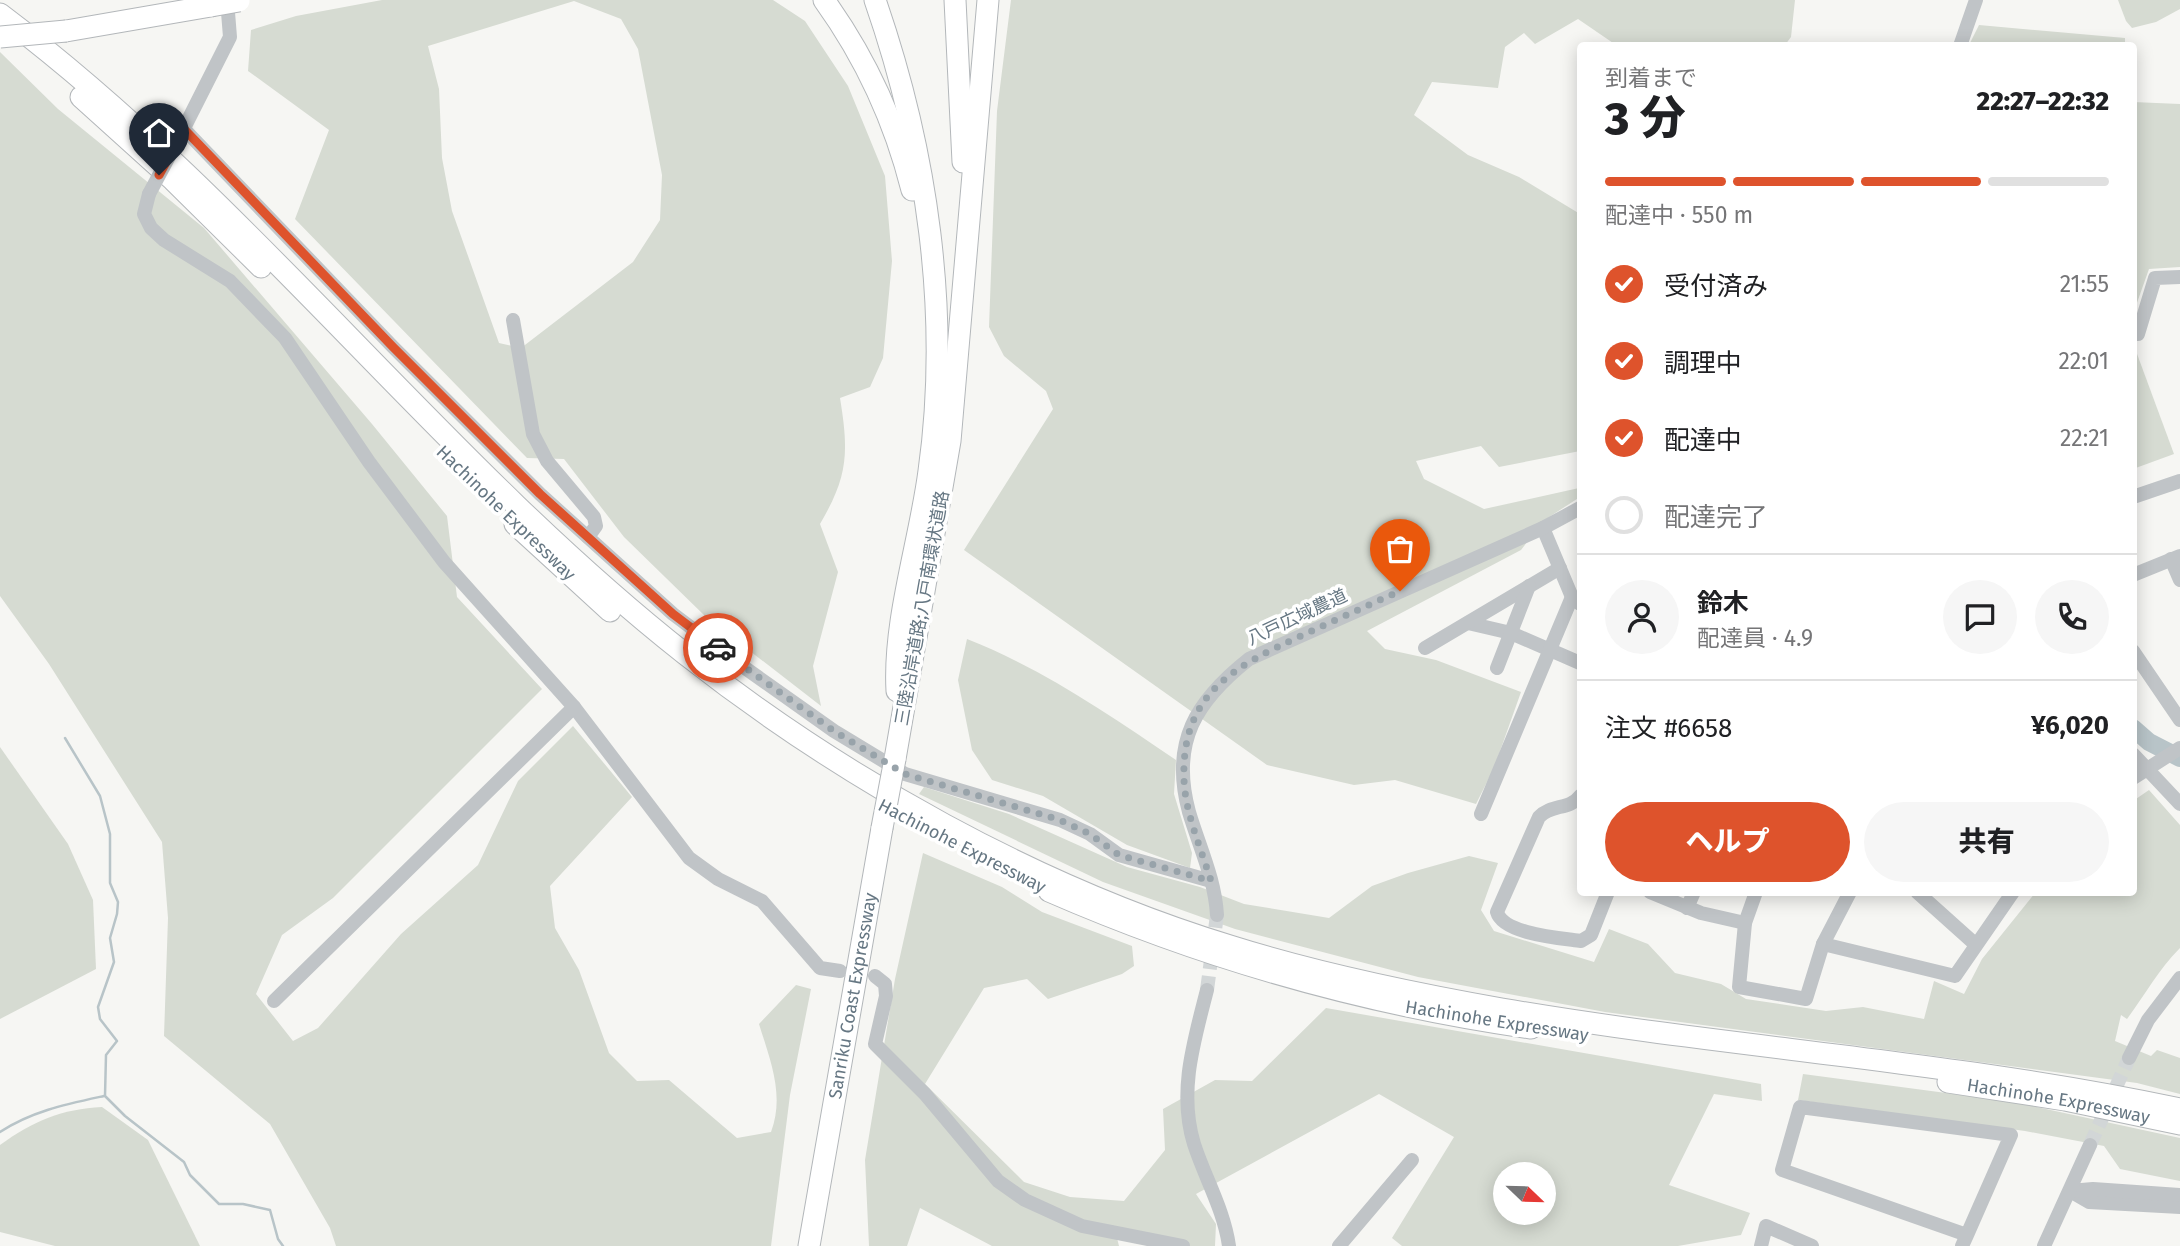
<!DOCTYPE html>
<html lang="ja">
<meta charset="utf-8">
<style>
body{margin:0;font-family:"Fira Sans","Noto Sans JP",sans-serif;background:#f6f6f6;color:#202124;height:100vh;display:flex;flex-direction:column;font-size:26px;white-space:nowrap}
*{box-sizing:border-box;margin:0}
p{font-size:23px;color:#757577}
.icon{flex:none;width:38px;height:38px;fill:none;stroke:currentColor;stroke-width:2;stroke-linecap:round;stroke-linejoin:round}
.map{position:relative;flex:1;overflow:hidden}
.side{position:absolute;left:1577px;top:42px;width:560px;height:854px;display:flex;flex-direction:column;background:#fff;border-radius:7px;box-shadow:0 4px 18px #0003}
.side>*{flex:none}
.needle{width:46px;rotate:113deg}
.tools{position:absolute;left:1493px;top:1162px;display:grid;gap:14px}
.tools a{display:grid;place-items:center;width:63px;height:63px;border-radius:50%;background:#fff;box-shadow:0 4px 18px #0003;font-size:35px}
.pin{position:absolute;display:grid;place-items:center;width:60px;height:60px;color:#fff;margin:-72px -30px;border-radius:50% 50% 50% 0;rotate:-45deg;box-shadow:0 0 7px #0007}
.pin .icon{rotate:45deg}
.courier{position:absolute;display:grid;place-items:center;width:70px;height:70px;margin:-35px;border:5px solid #de532c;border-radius:50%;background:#fff;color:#222;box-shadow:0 2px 9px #0007}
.head em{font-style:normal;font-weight:800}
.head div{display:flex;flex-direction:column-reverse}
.head{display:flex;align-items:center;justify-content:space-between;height:119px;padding:0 28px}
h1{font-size:46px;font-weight:800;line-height:52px}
.bar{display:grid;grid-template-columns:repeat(4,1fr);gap:10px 7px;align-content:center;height:84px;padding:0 28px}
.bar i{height:9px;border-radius:5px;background:#e0e0e0}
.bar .on{background:#de532c}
.bar p{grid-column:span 4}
.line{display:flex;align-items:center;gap:18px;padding:0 28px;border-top:2px solid #e0e0e0}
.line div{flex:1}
.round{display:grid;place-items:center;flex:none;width:74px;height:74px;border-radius:37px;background:#f6f6f6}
ol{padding:0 28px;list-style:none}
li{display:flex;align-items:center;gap:21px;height:77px}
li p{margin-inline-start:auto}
li .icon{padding:7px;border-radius:50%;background:#de532c;color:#fff;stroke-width:4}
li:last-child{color:#757577}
li i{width:38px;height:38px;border:4px solid #e0e0e0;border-radius:50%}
.primary-button{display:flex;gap:14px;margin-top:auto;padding:14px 28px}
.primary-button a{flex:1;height:80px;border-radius:42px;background:#de532c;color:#fff;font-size:28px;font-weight:800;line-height:80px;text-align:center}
.primary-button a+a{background:#f6f6f6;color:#202124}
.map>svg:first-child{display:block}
</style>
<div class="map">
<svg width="2180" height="1246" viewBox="0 0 2180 1246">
<rect width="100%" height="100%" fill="#f6f6f3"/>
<g fill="#d6dbd2" fill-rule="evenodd">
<path d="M382,0H773L805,21L848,86L885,176L892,261L883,358L870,387L840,398C849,453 848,476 820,524L838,572L813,666L821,706L706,617L624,537L564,459L527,458L295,219L329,130L248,71L251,30L296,16ZM574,1L621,19L638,49L662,175L660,220L633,262L521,348L499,343L452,211L442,158L439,89L428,46Z"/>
<path d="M1011,0H1795L1791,37L1785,45H1616L1578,19L1535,44L1524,33L1505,47L1498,88L1432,82L1414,115L1468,155L1519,177L1580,214V451L1499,467L1481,446L1416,461L1424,479L1484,509L1579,488L1580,497L1543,521L1521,550L1367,631L1385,649L1436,660L1521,692L1494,768L1476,804L1395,780L1354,785L1267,765L964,550L1053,409L1046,391L1004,356L989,327L997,111Z"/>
<path d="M2118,0H2180V9L2156,22L2132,28L2126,21Z"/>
<path d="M1979,25L2125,38V45H1969Z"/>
<path d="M0,52L58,109L204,228L372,424L447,516L457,597L542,689L333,898L282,935L256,994L293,1041L318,1028L401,934L478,865L518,781L573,726L632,797L550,886L555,928L579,970L609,1053L637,1081L669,1080L737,1138L771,1132C785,1095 770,1060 759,1024L796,985L811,989L790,1095L771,1246H336L330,1228L270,1124L164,1036L168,918L162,842L49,664L0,596Z"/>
<path d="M2133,102L2180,104V267L2149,269L2133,314Z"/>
<path d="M2133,343L2174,454L2133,469Z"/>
<path d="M967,639C1041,668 1110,715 1176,760L1174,794L1192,853L1190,868L1127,845L1043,796L992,780L972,750L958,680Z"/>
<path d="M0,747L68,844L93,900L96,969L0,1019Z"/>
<path d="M924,787L1009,814L1127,867L1200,887L1244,904L1329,918L1372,886L1408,873L1469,856L1498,863L1481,910L1494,931L1594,962L1609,929L1648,944L1675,973L1721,984L1746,999L1826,1011L1863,1007L1924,1019L1934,981L1964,994L1982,959L2035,893L2133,892V801L2149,790L2180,825V948C2158,970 2145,995 2127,1019L2121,1015L2115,1041L2151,1056L2157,1050L2180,1058V1094L2137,1083L1605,1012L1418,977L1235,929L1103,882L919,794Z"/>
<path d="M923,853L1002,887L1042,912L1132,946L1134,966L1122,974L1048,999L1027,979L984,988L925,1084L1024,1182L1070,1197L1124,1201L1165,1150L1163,1109L1215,1080L1252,1081L1326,1008L1761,1084L1762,1101L1714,1094L1669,1185L1750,1213L1741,1235L1678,1246H1402L1392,1238L1454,1137L1379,1094L1196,1194L1216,1224L1215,1246H1154L1117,1238L1119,1246H992L920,1208L907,1246H869L865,1160L895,979ZM1505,1174H1544V1213H1505Z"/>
<path d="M1803,1074L2014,1102L2180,1138V1181L2120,1169L2104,1146L2025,1131L1798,1100Z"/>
<path d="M102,1107L148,1140L200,1246H55L0,1232V1145C33,1121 62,1109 102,1107Z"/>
</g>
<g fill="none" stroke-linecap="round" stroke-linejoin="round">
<g stroke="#b8c4c8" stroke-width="2.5">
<path d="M65,738L100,796L110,834V883L118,902L117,914L110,938L114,962L98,1007L100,1019L117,1041L106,1055L105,1096L125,1116L184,1162L190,1175L219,1204H243L270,1210L278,1239L283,1246"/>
<path d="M0,1132C32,1111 67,1104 104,1096"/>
</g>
<path stroke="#b8c4c8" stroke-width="18" d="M2133,728L2149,742L2180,758"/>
<g stroke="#d2d6d7" stroke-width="14" stroke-dasharray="14 7" stroke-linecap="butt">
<path d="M1207,990L1217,915"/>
<path d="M2090,1145L2129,1058"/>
</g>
<g stroke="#b3b7ba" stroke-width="23">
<g id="highway">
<path d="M824,0C865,57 895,122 912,190"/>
<path d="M875,0C927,150 951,313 929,471C920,541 893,620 897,691"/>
<path d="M955,0L963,162"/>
<path d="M0,14C251,203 439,460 685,654C844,779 1037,887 1230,946C1319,974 1411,993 1502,1009C1728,1048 1956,1061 2180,1109"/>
<path d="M66,31L211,6"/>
<path d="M81,97L173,180L261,267"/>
<path d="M515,524L610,611"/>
<path d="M895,759L950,441L988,0"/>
<path d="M1049,891C1205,959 1362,1004 1531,1028"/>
<path id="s1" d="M1948,1082L2065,1100L2180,1124"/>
<path id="s2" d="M809,1246L882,828"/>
</g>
</g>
<g stroke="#c0c4c7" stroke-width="14">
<path d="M1960,46L1976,0"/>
<path d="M184,129L393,347L540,494L673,614L738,663L834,731L905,774L1060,820L1090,834L1119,855L1211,881"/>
<path d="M180,136L230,37L227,0"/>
<path d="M149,194L144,214L151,228L164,240L230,281L285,338L369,462L444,562L574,707L689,858L718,879L762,901L820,968L840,971"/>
<path d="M513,320L533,434L547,461L594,517L596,526L588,537"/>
<path d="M2133,334H2138L2155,278L2180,277"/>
<path d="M2133,497L2180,481"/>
<path d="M1543,528L1572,597L1580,604"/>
<path d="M2171,559L2180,580"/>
<path d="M2133,575L2180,556"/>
<path d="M1468,623L1511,633L1580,663"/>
<path d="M1425,648L1560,568"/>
<path d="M2133,651L2180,720"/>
<path d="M1497,668L1529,586"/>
<path d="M2133,754L2180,804"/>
<path d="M2133,778L2180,748"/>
<path d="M1580,796C1570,810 1551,804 1539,817L1497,912C1503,934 1560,938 1581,941L1591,935L1608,892"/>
<path d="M1481,814L1572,597"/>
<path d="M1650,892L1701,913L1745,923"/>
<path d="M1756,892L1745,923L1739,987L1806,999L1823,944L1850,892"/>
<path d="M1917,892L1975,944"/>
<path d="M1687,908L1694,892"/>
<path d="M1217,915C1215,879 1199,846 1189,812C1170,742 1196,701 1249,659L1543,528L1580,508"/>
<path d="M1823,944L1955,976L2013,892"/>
<path d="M875,976L885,984L886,996L875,1044L925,1094L998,1181L1025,1200L1082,1226L1183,1246"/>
<path d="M1207,990C1194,1041 1178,1092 1194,1144C1205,1178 1224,1210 1229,1246"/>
<path d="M274,1001L574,707"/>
<path d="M2129,1058L2148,1020L2180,978"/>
<path d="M2070,1191L2089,1202L2180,1207"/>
<path d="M2070,1191L2093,1189L2180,1195"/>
<path d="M1339,1246L1412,1160"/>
<path d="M1761,1246L1766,1226L1812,1246"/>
<path d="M1962,1246L1967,1235L2011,1135L1800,1107L1782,1170L1967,1235"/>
<path d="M2044,1246L2090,1145"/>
</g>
<use href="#highway" stroke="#fff" stroke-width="21"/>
<g stroke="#b3b7ba" stroke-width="23" stroke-linecap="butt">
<g id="highway-bridge">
<path d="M211,6L239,1"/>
<path d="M0,37L66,31"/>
<path d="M882,828L895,759"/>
</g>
</g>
<path stroke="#c0c4c7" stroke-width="14" d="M149,194L180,136"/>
<use href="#highway-bridge" stroke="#fff" stroke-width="21"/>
</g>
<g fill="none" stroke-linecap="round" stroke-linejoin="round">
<path stroke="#98a3aa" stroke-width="7" stroke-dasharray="0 12.6" d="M718,648L834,731L905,774L1060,820L1090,834L1119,855L1211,881C1201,848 1185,813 1184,779C1181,693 1235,666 1303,635C1335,620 1367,606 1400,591"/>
<path stroke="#de532c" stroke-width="9" d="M159,175L184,129L393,347L540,494L673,614L718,648"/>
</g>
<g text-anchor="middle" stroke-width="7" stroke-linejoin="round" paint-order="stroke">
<g font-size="18" fill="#667783" stroke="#fff">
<text transform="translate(506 513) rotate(44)" y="6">Hachinohe Expressway</text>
<text transform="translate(922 608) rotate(-80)" y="6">三陸沿岸道路;八戸南環状道路</text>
<text transform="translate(1297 617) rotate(-25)" y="6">八戸広域農道</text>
<text transform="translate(962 846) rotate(27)" y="6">Hachinohe Expressway</text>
<text dy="6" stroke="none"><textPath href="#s2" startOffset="254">Sanriku Coast Expressway</textPath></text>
<text transform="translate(1497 1021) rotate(9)" y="6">Hachinohe Expressway</text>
<text dy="6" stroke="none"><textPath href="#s1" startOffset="112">Hachinohe Expressway</textPath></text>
</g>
</g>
</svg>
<div class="tools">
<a><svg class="needle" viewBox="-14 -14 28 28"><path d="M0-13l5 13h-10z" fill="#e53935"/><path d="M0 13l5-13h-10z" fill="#757577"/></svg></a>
</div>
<div class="pin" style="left:1400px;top:591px;background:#ea580c"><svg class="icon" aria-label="bag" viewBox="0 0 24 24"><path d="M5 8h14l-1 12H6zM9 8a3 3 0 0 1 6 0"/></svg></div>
<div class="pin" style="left:159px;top:175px;background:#1f2937"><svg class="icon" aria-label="home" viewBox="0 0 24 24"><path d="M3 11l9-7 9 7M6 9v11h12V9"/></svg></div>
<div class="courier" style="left:718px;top:648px"><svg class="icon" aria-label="car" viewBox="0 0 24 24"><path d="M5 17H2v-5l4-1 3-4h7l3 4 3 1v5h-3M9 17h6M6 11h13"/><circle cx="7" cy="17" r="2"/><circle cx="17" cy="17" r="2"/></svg></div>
<section class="side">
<div class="head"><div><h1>3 分</h1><p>到着まで</p></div><em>22:27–22:32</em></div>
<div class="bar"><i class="on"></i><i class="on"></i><i class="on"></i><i></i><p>配達中 · 550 m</p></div>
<ol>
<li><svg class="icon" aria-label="check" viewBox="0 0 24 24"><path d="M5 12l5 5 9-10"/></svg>受付済み<p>21:55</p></li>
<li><svg class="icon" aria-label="check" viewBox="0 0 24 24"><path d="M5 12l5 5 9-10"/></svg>調理中<p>22:01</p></li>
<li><svg class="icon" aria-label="check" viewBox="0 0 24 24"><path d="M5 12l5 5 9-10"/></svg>配達中<p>22:21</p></li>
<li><i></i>配達完了</li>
</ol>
<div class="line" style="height:126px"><a class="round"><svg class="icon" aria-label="person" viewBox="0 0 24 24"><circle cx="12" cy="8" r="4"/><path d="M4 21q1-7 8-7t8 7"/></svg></a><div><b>鈴木</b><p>配達員 · 4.9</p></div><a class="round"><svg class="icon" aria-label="chat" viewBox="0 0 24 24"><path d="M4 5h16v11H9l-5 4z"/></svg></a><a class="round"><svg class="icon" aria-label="phone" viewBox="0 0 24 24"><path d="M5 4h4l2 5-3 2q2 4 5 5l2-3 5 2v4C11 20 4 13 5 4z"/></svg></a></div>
<div class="line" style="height:91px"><div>注文 #6658</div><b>¥6,020</b></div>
<div class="primary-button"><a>ヘルプ</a><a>共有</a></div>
</section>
</div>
